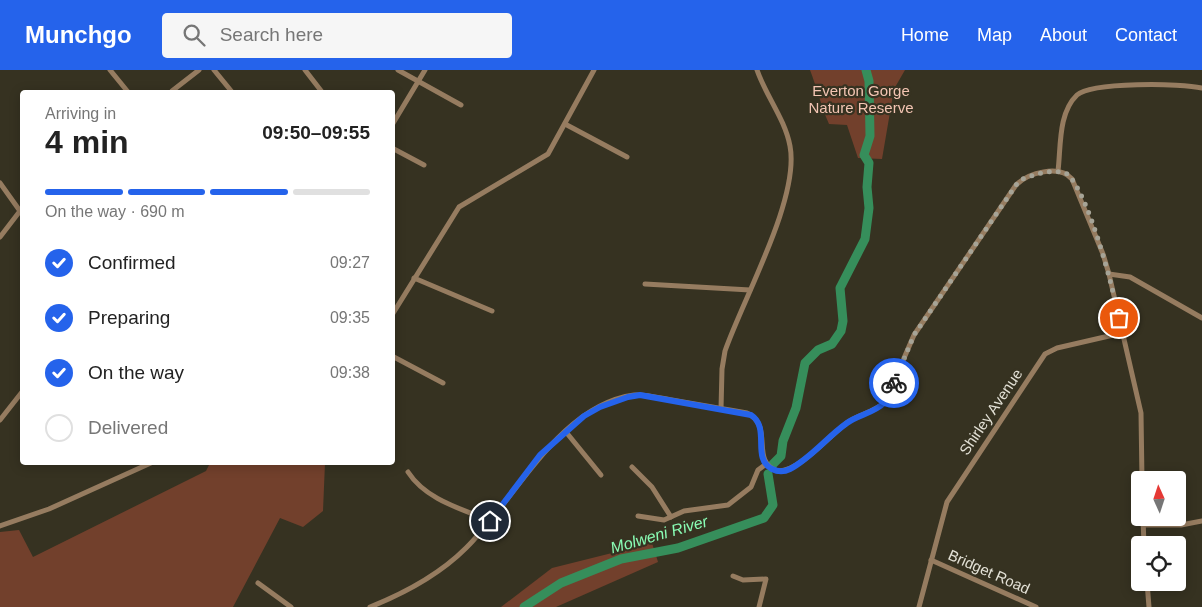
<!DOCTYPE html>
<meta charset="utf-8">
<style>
body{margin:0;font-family:Arial,sans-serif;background:#f6f6f6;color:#222;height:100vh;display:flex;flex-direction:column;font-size:19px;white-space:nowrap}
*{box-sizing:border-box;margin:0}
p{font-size:16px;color:#767676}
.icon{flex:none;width:28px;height:28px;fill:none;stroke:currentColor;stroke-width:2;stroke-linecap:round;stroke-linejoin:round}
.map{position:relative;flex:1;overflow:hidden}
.details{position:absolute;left:20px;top:20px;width:375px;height:375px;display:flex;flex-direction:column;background:#fff;border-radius:5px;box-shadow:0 2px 12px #0003}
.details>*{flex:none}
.needle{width:32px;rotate:357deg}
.controls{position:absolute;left:1131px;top:401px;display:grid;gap:10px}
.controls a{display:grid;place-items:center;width:55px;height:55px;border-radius:5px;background:#fff;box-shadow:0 2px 12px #0003;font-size:25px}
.pin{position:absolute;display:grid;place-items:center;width:42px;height:42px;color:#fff;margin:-21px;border:2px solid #fff;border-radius:50%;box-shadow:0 1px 5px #0007}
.courier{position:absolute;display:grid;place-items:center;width:50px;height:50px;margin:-25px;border:4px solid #2563eb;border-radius:50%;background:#fff;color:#222;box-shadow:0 1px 6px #0007}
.headline em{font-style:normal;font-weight:800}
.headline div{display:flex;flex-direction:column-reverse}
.headline{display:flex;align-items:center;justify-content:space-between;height:85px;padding:0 25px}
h1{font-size:32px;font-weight:800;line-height:38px}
.bar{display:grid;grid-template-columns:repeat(4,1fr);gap:8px 5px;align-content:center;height:60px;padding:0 25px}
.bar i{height:6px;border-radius:4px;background:#e0e0e0}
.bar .on{background:#2563eb}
.bar p{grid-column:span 4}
ol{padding:0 25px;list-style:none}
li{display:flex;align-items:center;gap:15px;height:55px}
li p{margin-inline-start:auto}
li .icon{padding:5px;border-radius:50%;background:#2563eb;color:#fff;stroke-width:4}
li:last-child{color:#767676}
li i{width:28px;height:28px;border:2px solid #e0e0e0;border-radius:50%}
header{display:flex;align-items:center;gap:30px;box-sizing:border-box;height:70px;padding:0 25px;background:#2563eb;color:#fff}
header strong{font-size:24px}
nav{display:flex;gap:28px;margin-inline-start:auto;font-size:18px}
.search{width:350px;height:45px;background:#f6f6f6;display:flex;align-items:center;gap:12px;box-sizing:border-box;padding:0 18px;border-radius:5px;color:#767676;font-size:19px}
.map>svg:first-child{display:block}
</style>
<header>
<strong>Munchgo</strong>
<div class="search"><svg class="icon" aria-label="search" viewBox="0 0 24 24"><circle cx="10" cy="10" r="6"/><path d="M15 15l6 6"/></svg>Search here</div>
<nav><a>Home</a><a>Map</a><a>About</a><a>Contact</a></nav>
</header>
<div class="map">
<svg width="1202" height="537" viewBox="0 0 1202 537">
<rect width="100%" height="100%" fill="#363221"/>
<g fill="#72402c">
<path d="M810,0H905L894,19L882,89L858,88L847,55L829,54C821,36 817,18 810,0Z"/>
<path d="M210,393H325L323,441L303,457L280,448L233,537H0V462L19,460L33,487L206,401Z"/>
<path d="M652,473L658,492L556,537H501L552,498Z"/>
</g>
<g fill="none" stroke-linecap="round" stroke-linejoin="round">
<g stroke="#368e5b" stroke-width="9">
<path d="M773,394L781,386L783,371L796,338L805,293L818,280L832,274L841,261L843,251L840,218L865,169L869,138L867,117L869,93L864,85L870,66L869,11L866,0"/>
<path d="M524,537L561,513L621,489L678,478L764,448L773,435L768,404"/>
</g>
<g stroke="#967c60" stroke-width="5">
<path d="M110,0L128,22"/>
<path d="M214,0L232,22"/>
<path d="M305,0L322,22"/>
<path d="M398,0L461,35"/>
<path d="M172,21L199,0"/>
<path d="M565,54L627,87"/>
<path d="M392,55L425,0"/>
<path d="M392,78L424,95"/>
<path d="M1058,101C1061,77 1058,43 1077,25C1091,12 1182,13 1202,18"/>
<path d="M0,113L20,141L22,140"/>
<path d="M0,167L20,141"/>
<path d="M1109,204L1130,207L1202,248"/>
<path d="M414,208L492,241"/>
<path d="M645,214L750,220"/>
<path d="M392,245L459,137L548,84L594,0"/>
<path d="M392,286L443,313"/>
<path d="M721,339L722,299L725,281C743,229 800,128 790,76C785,49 766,26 757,0"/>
<path d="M0,350L22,322"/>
<path d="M566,362L601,405"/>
<path d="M632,397L652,417L671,447"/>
<path d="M408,402C426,430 462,439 491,451"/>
<path d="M638,446L664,450L684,441L728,435L751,417L758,400L766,394"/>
<path d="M1143,448L1144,475"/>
<path d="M1143,455H1181L1202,451"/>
<path d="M0,456L49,439L153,392"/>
<path d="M931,490L1036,537"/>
<path d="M733,506L743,510L766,509L759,537"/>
<path d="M1147,512L1149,537"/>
<path d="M258,513L291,537"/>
<path d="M370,537C405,523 439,505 466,478C515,430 559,335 634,325C646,324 660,328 672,330C697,334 722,339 747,343C775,356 749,392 778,401C799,402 830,365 848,352C860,344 874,342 885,332L914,265L1016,115C1028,103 1059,94 1072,109L1103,184L1109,204L1141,343L1142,410"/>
<path d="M919,537L947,432L1045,284L1057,278L1122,263"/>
</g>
</g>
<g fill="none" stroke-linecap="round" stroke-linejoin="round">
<path stroke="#a6a497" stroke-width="5" stroke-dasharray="0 9" d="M894,313L914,265L1016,115L1023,109L1037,104L1053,101L1066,103C1088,120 1113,218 1119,248"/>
<path stroke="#2563eb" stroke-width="6" d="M490,451L540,385L584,346L600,337L628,327L640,325L751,345C771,358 751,388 772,399C778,402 784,402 790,399C811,388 827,367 847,353C858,345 874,343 884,333C889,327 892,320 894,313"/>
</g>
<g text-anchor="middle" stroke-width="4.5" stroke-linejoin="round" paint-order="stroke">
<g font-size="15" fill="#f3c5b3" stroke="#363221">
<text x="861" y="26">Everton Gorge<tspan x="861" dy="17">Nature Reserve</tspan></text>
</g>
<g font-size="15" fill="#e3e1d6" stroke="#363221">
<text transform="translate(991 342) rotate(-56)" y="5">Shirley Avenue</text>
<text transform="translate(989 502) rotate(24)" y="5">Bridget Road</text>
</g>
<g font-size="16" font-style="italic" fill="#89fcb4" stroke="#363221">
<text transform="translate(659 464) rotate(-16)" y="6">Molweni River</text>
</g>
</g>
</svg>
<div class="controls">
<a><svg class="needle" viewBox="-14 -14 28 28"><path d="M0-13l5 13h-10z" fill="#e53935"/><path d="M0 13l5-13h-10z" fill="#767676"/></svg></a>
<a><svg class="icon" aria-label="locate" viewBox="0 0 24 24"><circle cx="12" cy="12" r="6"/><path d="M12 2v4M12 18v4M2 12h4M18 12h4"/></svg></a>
</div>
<div class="pin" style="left:1119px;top:248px;background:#ea580c"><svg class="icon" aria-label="bag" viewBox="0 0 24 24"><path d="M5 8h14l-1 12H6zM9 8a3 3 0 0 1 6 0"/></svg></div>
<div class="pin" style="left:490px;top:451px;background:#1f2937"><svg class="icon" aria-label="home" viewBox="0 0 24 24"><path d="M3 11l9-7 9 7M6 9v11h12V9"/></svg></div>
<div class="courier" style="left:894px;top:313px"><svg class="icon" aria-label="bike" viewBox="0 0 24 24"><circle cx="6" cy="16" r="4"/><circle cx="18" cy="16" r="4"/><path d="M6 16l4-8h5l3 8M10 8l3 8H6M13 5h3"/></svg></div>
<section class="details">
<div class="headline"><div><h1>4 min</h1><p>Arriving in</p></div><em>09:50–09:55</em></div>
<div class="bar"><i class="on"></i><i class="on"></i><i class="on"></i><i></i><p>On the way · 690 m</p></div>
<ol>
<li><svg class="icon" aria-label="check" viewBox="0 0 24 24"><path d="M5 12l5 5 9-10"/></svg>Confirmed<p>09:27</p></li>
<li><svg class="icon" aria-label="check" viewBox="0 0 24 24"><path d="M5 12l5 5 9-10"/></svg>Preparing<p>09:35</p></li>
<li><svg class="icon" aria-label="check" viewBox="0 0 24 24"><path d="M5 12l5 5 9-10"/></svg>On the way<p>09:38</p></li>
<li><i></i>Delivered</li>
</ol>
</section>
</div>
